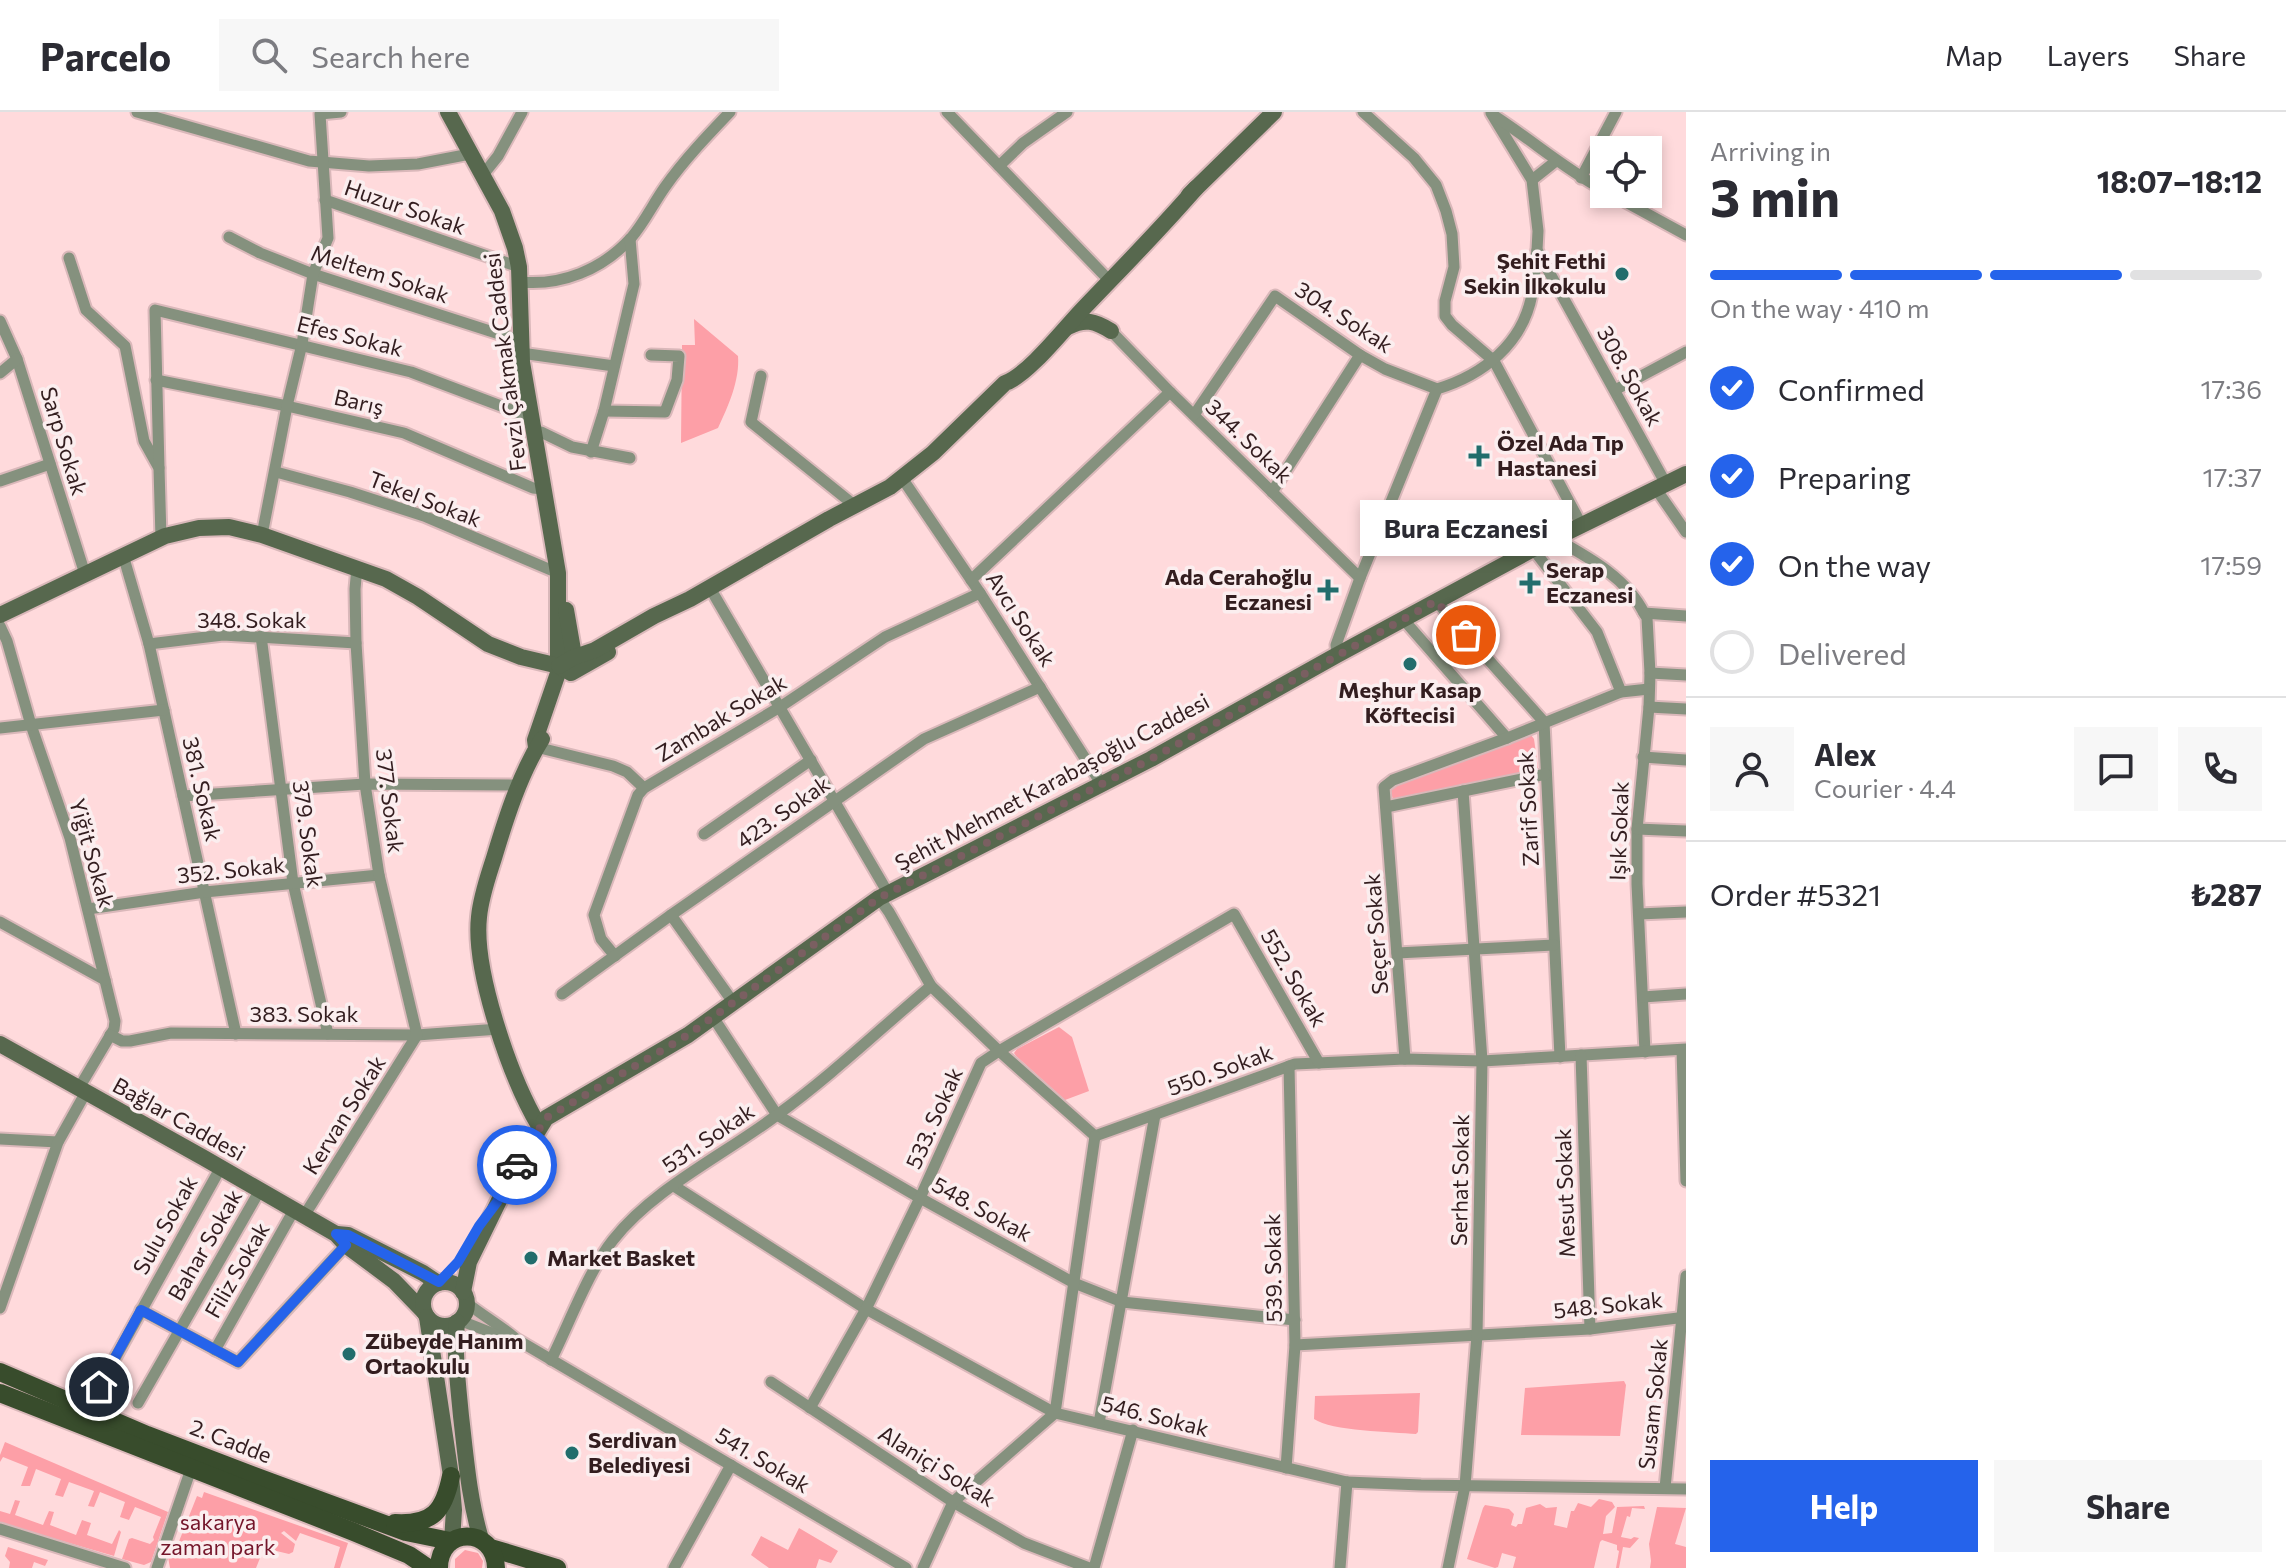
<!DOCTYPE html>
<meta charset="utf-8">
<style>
body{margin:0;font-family:Commissioner,sans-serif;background:#f7f7f7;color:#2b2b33;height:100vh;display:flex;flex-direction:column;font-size:30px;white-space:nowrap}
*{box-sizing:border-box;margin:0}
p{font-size:26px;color:#7c7c81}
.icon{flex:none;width:44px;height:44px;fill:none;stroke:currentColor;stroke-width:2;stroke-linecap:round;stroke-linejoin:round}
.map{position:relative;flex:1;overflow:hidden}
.sheet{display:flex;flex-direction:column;background:#fff;width:600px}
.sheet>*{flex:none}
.tools{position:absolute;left:1590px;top:24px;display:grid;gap:16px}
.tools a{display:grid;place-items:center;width:72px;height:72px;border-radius:0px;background:#fff;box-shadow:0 4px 12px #0003;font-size:40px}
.pin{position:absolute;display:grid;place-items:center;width:68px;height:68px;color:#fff;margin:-34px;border:4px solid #fff;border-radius:50%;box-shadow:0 2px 8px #0007}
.courier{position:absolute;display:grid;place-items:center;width:80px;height:80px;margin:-40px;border:6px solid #2563eb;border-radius:50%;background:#fff;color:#222;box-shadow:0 2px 10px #0007}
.bubble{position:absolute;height:56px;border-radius:0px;background:#fff;box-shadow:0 4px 12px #0003;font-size:26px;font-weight:700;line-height:56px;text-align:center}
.head em{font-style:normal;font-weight:700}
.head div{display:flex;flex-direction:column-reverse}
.head{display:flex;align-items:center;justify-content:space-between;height:136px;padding:0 24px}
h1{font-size:52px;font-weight:700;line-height:60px}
.bar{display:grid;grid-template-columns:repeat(4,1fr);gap:12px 8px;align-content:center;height:96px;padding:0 24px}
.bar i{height:10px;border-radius:6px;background:#e1e1e2}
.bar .current{background:#2563eb}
.bar p{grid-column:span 4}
.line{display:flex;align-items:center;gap:20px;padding:0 24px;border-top:2px solid #e1e1e2}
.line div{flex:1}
.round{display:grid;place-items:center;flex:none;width:84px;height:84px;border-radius:0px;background:#f7f7f7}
ol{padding:0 24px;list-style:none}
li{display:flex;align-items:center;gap:24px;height:88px}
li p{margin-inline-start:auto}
li .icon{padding:8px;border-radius:50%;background:#2563eb;color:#fff;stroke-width:4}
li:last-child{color:#7c7c81}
li i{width:44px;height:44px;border:4px solid #e1e1e2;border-radius:50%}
.primary-button{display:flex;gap:16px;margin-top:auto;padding:16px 24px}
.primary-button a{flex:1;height:92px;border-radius:0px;background:#2563eb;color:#fff;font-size:32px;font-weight:700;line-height:92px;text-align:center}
.primary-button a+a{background:#f7f7f7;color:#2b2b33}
header{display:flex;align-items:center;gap:48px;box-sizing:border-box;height:112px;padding:0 40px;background:#fff;border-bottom:2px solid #e1e1e2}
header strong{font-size:38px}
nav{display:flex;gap:44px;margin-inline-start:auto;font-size:28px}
.search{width:560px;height:72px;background:#f7f7f7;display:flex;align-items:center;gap:20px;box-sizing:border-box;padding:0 28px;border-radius:0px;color:#7c7c81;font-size:30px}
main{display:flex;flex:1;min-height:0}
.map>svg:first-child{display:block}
</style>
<header>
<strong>Parcelo</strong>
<div class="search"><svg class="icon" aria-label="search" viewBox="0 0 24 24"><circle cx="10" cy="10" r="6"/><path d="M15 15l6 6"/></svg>Search here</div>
<nav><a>Map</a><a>Layers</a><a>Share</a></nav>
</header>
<main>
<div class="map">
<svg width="1686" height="1456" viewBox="0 0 1686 1456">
<rect width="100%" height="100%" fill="#ffdadc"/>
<g fill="#fd9fa7">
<path d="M694,207L738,244C740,268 728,295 718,316L681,331L682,233H695Z"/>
<path d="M1531,623L1534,627L1538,656L1536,660L1393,688L1390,676Z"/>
<path d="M1059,915L1072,925L1089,979L1065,988L1016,944L1014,941L1017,937Z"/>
<path d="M1624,1269L1626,1273L1620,1324L1521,1323L1525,1276Z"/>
<path d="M1420,1281L1418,1320L1416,1322C1393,1320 1331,1319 1314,1307L1315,1284Z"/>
<path d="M5,1330L168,1400L151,1450L144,1453L122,1447L129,1427L132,1426L150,1432L154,1428L153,1425L161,1405L135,1395L129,1408L120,1405L125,1390L100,1380L94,1395L88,1394L94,1379L69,1370L63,1385L55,1383L61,1367L36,1357L30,1374H21L28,1355L3,1345L0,1350V1343Z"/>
<path d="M204,1380L348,1431L340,1456H334L340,1435L300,1421L296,1429L284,1419L281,1421L295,1432L293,1440L289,1442L264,1436L256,1456H170L168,1445L174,1442L197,1384L202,1386Z"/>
<path d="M1599,1387L1612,1390L1615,1395L1606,1404L1603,1422L1612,1421L1617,1395L1644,1394L1645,1397L1632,1396L1630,1405L1627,1404L1621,1425L1631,1427L1634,1425L1639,1426L1630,1436L1623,1435L1619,1456H1616L1619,1439L1617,1438V1433L1602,1428L1600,1430L1594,1456H1513L1516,1445L1502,1441L1498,1455L1495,1456L1467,1447L1483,1396L1485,1393L1509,1397L1514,1402L1511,1413L1516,1415L1518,1412H1522L1526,1396L1540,1392L1546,1396L1557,1395L1554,1413L1567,1416L1571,1399H1574L1578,1391L1591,1395Z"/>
<path d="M15,1388L20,1389L15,1403L43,1413L49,1399L54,1400L50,1413L76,1423L82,1408L91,1411L87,1423L112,1432L119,1418L121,1420L114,1444L0,1411V1399L10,1402Z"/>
<path d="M1657,1395L1686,1396L1675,1432L1686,1435V1456H1650L1651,1449L1649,1432Z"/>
<path d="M799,1416L838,1439L831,1451L819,1447L816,1456H769L751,1443L761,1424L788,1438Z"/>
<path d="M8,1435L48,1448L45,1454L34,1450L32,1456H9L10,1450L5,1444Z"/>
<path d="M465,1438L478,1441L483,1449L482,1456H455V1447Z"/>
</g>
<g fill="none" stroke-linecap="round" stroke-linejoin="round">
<g stroke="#dab8ba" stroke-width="15">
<g id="street">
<path d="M137,0L309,49L369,54L418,52L470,42"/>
<path d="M947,0L1104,163"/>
<path d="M1363,0L1414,46L1436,73L1446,99L1452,122L1454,155L1445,189V204L1452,213L1494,249L1582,414"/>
<path d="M1491,1L1532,68L1538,119L1537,138L1666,372"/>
<path d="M1493,3C1531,27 1564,57 1604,78"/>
<path d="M999,54L1023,31L1067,0"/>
<path d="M482,64L498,44L522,0"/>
<path d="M1581,66L1616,0"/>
<path d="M1532,68L1556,49"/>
<path d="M1611,82L1686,123"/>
<path d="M325,88L519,155"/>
<path d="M229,125L260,141L313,162L521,229"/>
<path d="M69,146L86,198L125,234L144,329L159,356L161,426"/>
<path d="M520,170C561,174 602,158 631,126C644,111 653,92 665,75C684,48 707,24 730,0"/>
<path d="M0,209L17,247L85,462"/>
<path d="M1111,219L1170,280L1360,466"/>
<path d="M521,241L614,254"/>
<path d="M0,261L17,247"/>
<path d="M761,264L751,310L854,393"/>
<path d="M156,268L287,294L404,321L533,376L543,377"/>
<path d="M1615,278L1686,240"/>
<path d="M604,299L665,300L677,268L679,244L651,243"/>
<path d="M1194,303L1275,184L1360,243L1385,257L1437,277"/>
<path d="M533,320H541L572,335L630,346"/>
<path d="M591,340L604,299L634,172L630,127"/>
<path d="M159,356L155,198L411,260L530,305"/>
<path d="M276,360L350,380L424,404L558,461"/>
<path d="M902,366L980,481L1102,673"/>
<path d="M0,369L50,352"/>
<path d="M1656,377L1686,420"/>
<path d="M1272,380L1360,243"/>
<path d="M262,423L287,294L302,232L313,162L328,126L320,2L341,0"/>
<path d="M1556,427C1588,445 1627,466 1644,501L1686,504"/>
<path d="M1533,437L1597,520L1621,580"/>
<path d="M123,443L149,532L236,922"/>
<path d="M971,468L1170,280"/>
<path d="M710,476L888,781"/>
<path d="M1436,489L1544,610L1560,945"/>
<path d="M1644,501L1647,506L1650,561L1649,595L1637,717V772L1645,940"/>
<path d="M1403,507L1507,626"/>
<path d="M0,514L7,529L31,613L70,726L115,909L114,917L79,976"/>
<path d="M261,524L293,771L328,922"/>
<path d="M149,532L223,523L356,531"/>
<path d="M1337,543L1336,533L1360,466L1437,277C1483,263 1523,232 1532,182C1535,167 1535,153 1537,138"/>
<path d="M1650,561L1686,563"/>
<path d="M1649,595L1686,597"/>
<path d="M0,616L164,598"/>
<path d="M536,635L613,654L627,660L644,676"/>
<path d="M1643,645L1686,648"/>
<path d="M183,684L365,672L520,673"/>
<path d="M1386,695L1546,662"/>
<path d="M1637,717L1686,719"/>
<path d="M704,722L811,648"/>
<path d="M879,786L889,800L931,874L999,939L1095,1024L1295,952L1405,947L1482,949L1686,937"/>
<path d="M88,797L205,780L379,763"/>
<path d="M1639,802L1686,800"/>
<path d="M671,803L733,890"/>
<path d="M0,810L105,868"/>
<path d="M1397,841L1554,833"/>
<path d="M615,844L601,827L594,803L638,683L644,676L780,595L885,525L980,481"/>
<path d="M562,882L671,803L924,627L1040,575"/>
<path d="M1643,885L1686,882"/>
<path d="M713,905L777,1003L920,1086L1074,1171L1122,1190L1295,1208"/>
<path d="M110,923L122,929H130L171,921L417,923L499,917"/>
<path d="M1682,938L1686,1069"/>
<path d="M1581,943L1590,1217"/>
<path d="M1405,947L1384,675L1393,668L1507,626L1621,580L1649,577"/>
<path d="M0,1027L58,1030"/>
<path d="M674,1074L866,1197L1055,1301L1347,1370L1421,1373L1686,1377"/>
<path d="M304,1104L417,923L379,763L365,672L356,531L355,477L357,455"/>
<path d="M467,1191C483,1204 500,1213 516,1227L906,1456"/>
<path d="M0,1196L58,1030L86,980"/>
<path d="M141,1198L238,1250L346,1133"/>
<path d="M459,1208L497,1223L515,1227"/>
<path d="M1295,1233L1590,1217L1686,1205"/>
<path d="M215,1238L294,1098"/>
<path d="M551,1248C569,1212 589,1158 613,1128C654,1076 724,1043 777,1003C831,964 880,917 931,874"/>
<path d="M771,1270L953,1390L1024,1431L1089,1456"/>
<path d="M99,1275L221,1055"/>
<path d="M138,1291L260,1078"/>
<path d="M810,1296L866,1197L920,1086L981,951L999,939L1234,802L1319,951"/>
<path d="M1099,1311L1155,1003"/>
<path d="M1286,1356L1295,1233L1289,954"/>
<path d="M1665,1376L1686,1164"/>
<path d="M0,1417L125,1456"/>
<path d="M157,1456L191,1357"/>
<path d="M674,1456L731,1353"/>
<path d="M923,1456L953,1390L1055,1301L1095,1024"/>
<path d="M1094,1456L1133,1318"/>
<path d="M1340,1456L1347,1370"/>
<path d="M1448,1456L1465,1374L1477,1223L1482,949L1463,679"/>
</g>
</g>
<g stroke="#dab8ba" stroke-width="20">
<g id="secondary">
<path d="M448,0L502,99L515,136L519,155L522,250L558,461V561L535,628L536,635"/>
<path d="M1189,83L1274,0"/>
<path d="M1068,215C1085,206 1095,209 1111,219"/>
<path d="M566,498L573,538L571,554"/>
<path d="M0,503L165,424L199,416L229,415L262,423L386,467L418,485L488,532L521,545L559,554L571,561L608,540"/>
<path d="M559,554L572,546L595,538L654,504L690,487L829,407L890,375L933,341L1005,271C1027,264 1064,217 1081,199C1120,158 1159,119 1196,76"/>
<path d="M0,932L204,1046L336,1122L347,1134L394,1169L424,1200"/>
<path d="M539,1014C511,967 473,859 479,805C481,784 488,765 494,746C506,706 520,662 542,627"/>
<path d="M337,1122L348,1123L423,1161L438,1171"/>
<circle cx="445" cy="1192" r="22"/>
<path d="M463,1180L469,1150L516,1054L546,1006L688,923L879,786L1151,647L1337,543L1533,437L1686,362"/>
<path d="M427,1205L451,1364L454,1398L452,1429"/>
<path d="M457,1210C454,1241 458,1272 461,1304C466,1346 469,1387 481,1427"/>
</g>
</g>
<g stroke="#dab8ba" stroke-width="22">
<g id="primary">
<path d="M0,1260L147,1323L273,1371L406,1420L450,1429"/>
<path d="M0,1281L354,1420L409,1443L428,1456"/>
<path d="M395,1411C433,1413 444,1399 451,1364"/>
<path d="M491,1436L557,1456"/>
<path d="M439,1456C439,1414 495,1414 496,1456"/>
</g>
</g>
<use href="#street" stroke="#85917e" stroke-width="11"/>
<use href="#secondary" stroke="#57684e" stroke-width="16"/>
<use href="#primary" stroke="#384c2c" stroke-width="18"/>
</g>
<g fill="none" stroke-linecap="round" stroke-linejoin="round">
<path stroke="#7a5f61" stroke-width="8" stroke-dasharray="0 14.4" d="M517,1053L546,1006L688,923L879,786L1151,647L1436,489L1466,523"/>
<path stroke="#2563eb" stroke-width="10" d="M99,1275L141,1198L238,1250L346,1133L336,1122L348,1123L439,1170L458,1150L479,1114L497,1090L517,1053"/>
</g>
<g fill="#216d6c" stroke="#fbeeef" stroke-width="3">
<circle cx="1622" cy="162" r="8"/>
<path d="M1475 332h8v8h8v8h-8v8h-8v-8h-8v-8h8z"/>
<path d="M1526 459h8v8h8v8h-8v8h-8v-8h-8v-8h8z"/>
<path d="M1324 466h8v8h8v8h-8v8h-8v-8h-8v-8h8z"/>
<circle cx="1410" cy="552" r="8"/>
<circle cx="531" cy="1146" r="8"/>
<circle cx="349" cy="1242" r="8"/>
<circle cx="572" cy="1341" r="8"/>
</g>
<g text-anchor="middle" stroke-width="7" stroke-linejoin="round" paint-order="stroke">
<g font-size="22" fill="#331d1f" stroke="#fbeeef">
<text transform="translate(405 95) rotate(19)" y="8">Huzur Sokak</text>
<text transform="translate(380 162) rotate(18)" y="8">Meltem Sokak</text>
<text transform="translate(1344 205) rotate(33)" y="8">304. Sokak</text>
<text transform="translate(350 224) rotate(14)" y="8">Efes Sokak</text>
<text transform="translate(505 250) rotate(-97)" y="8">Fevzi Çakmak Caddesi</text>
<text transform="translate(1630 264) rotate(61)" y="8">308. Sokak</text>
<text transform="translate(359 290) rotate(13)" y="8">Barış</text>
<text transform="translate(64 329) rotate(73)" y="8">Sarp Sokak</text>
<text transform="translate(1249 329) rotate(44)" y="8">344. Sokak</text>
<text transform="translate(425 387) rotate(21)" y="8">Tekel Sokak</text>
<text transform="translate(1021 507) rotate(57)" y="8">Avcı Sokak</text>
<text x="252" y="516">348. Sokak</text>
<text transform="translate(721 606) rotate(-31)" y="8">Zambak Sokak</text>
<text transform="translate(1052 670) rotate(-28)" y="8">Şehit Mehmet Karabaşoğlu Caddesi</text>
<text transform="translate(202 677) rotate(77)" y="8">381. Sokak</text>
<text transform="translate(390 689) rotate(83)" y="8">377. Sokak</text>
<text transform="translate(1528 697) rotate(-93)" y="8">Zarif Sokak</text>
<text transform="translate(783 700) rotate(-35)" y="8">423. Sokak</text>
<text transform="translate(1619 719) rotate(-88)" y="8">Işık Sokak</text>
<text transform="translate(308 722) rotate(82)" y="8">379. Sokak</text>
<text transform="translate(92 741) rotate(74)" y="8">Yiğit Sokak</text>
<text transform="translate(231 758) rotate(-6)" y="8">352. Sokak</text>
<text transform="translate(1376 822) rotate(-94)" y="8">Seçer Sokak</text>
<text transform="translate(1294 866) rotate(60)" y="8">552. Sokak</text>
<text x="304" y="910">383. Sokak</text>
<text transform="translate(1220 958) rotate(-20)" y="8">550. Sokak</text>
<text transform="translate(344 1003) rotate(-58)" y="8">Kervan Sokak</text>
<text transform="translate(934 1006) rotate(-66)" y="8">533. Sokak</text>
<text transform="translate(179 1007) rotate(29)" y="8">Bağlar Caddesi</text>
<text transform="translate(708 1026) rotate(-34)" y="8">531. Sokak</text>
<text transform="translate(1460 1068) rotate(-89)" y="8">Serhat Sokak</text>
<text transform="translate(1565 1081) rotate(-92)" y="8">Mesut Sokak</text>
<text transform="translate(982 1097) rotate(29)" y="8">548. Sokak</text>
<text transform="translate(165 1113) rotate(-61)" y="8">Sulu Sokak</text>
<text transform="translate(205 1133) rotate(-60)" y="8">Bahar Sokak</text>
<text transform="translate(1273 1156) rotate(-91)" y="8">539. Sokak</text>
<text transform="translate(237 1158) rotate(-60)" y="8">Filiz Sokak</text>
<text transform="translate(1608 1193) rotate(-6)" y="8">548. Sokak</text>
<text transform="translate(1653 1292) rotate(-84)" y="8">Susam Sokak</text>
<text transform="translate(1155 1304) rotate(14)" y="8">546. Sokak</text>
<text transform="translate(231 1329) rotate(21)" y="8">2. Cadde</text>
<text transform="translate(763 1348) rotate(31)" y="8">541. Sokak</text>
<text transform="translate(937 1354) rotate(32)" y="8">Alaniçi Sokak</text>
</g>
<g font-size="22" font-weight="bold" fill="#331d1f" stroke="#fbeeef" text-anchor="start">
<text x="1606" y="157" text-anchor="end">Şehit Fethi<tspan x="1606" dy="25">Sekin İlkokulu</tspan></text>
<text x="1497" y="339">Özel Ada Tıp<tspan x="1497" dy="25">Hastanesi</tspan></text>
<text x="1546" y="466">Serap<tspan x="1546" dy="25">Eczanesi</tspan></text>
<text x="1312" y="473" text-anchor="end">Ada Cerahoğlu<tspan x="1312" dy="25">Eczanesi</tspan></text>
<text x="1410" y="586" text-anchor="middle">Meşhur Kasap<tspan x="1410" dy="25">Köftecisi</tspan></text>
<text x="547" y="1154">Market Basket</text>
<text x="365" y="1237">Zübeyde Hanım<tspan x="365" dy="25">Ortaokulu</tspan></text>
<text x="588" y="1336">Serdivan<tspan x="588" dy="25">Belediyesi</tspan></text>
</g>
<g font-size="22" fill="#74152a" stroke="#fbeeef">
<text x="218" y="1418">sakarya<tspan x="218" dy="25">zaman park</tspan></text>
</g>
</g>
</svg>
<div class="tools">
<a><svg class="icon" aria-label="locate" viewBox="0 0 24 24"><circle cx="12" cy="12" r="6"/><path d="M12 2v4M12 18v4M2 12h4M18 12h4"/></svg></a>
</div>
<div class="pin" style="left:1466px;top:523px;background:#ea580c"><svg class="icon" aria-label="bag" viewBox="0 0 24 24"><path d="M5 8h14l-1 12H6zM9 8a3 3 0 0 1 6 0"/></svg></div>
<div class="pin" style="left:99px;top:1275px;background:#1f2937"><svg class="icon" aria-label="home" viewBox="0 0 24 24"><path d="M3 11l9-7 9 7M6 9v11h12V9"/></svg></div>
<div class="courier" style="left:517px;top:1053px"><svg class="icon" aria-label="car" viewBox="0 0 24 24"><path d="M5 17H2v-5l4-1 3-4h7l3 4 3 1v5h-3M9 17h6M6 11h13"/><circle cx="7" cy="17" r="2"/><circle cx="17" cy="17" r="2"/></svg></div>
<div class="bubble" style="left:1360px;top:388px;width:212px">Bura Eczanesi</div>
</div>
<section class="sheet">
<div class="head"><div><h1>3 min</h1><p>Arriving in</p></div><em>18:07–18:12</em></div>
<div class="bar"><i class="current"></i><i class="current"></i><i class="current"></i><i></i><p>On the way · 410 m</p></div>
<ol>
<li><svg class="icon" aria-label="check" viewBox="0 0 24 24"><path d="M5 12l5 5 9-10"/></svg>Confirmed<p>17:36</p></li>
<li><svg class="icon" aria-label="check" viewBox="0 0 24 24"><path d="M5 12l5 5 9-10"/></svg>Preparing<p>17:37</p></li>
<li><svg class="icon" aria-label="check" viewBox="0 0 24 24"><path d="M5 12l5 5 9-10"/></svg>On the way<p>17:59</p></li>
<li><i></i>Delivered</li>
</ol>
<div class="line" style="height:144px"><a class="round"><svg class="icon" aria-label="person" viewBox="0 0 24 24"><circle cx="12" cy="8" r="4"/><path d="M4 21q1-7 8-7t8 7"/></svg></a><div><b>Alex</b><p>Courier · 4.4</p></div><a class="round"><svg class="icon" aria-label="chat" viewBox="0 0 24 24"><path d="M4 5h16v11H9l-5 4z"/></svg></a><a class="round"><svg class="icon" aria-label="phone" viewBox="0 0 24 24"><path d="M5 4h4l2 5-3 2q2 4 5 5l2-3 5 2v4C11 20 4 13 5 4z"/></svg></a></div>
<div class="line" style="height:104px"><div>Order #5321</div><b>₺287</b></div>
<div class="primary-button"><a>Help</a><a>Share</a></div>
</section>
</main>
